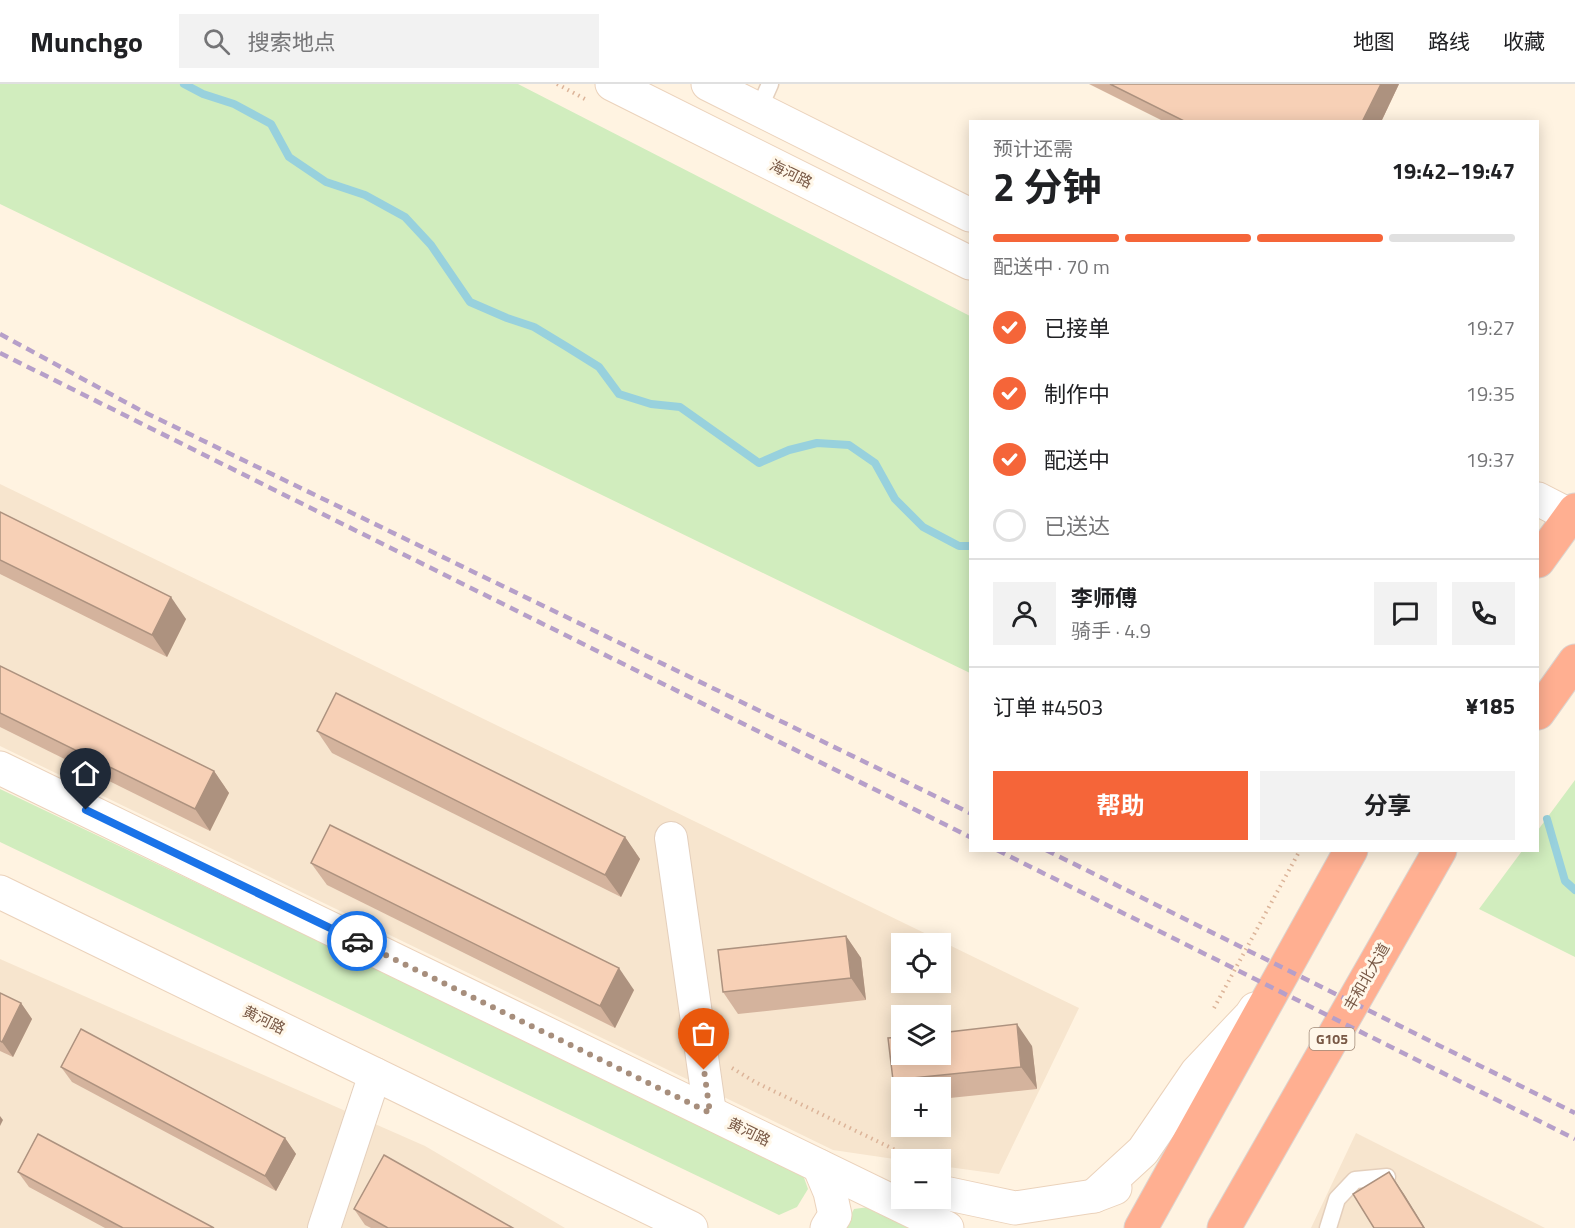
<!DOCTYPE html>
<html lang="zh">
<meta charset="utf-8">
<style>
body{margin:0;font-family:"Titillium Web","Noto Sans SC",sans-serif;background:#f2f2f2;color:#202124;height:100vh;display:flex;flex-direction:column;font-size:22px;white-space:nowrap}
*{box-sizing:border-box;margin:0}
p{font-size:20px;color:#757577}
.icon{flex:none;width:33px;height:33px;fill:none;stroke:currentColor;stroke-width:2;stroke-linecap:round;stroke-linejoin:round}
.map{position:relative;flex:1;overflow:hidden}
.panel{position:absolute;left:969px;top:36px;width:570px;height:732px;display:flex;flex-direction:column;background:#fff;border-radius:0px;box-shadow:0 3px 15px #0003}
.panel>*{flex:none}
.fabs{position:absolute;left:891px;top:849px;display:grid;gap:12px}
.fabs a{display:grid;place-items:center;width:60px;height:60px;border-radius:0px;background:#fff;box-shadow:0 3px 15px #0003;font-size:30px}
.pin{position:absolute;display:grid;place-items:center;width:51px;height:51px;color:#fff;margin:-62px -26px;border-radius:50% 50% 50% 0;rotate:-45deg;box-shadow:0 0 6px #0007}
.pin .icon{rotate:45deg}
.courier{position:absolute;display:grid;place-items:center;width:60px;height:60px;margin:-30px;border:4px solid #1a73e8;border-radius:50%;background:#fff;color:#222;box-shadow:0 2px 8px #0007}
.headline em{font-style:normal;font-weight:700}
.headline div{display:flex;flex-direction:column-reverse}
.headline{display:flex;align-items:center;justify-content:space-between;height:102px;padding:0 24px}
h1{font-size:39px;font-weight:700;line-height:45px}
.bar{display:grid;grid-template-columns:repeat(4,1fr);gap:9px 6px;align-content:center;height:72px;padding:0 24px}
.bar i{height:8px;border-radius:4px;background:#e0e0e0}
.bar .selected{background:#f56539}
.bar p{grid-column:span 4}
.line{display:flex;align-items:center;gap:15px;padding:0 24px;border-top:2px solid #e0e0e0}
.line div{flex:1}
.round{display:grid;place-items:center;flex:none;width:63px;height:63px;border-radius:0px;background:#f2f2f2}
ol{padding:0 24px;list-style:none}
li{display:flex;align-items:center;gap:18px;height:66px}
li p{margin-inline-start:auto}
li .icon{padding:6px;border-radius:50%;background:#f56539;color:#fff;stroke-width:4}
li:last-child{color:#757577}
li i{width:33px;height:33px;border:3px solid #e0e0e0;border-radius:50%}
.action{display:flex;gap:12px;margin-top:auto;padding:12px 24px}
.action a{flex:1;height:69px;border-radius:0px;background:#f56539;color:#fff;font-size:24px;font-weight:700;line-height:69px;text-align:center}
.action a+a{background:#f2f2f2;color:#202124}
header{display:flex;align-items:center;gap:36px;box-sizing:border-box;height:84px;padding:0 30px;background:#fff;border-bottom:2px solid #e0e0e0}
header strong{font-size:28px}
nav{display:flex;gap:33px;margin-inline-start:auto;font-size:21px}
.search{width:420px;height:54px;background:#f2f2f2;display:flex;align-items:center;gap:15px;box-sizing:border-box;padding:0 21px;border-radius:0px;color:#757577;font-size:22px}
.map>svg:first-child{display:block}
</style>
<header>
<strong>Munchgo</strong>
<div class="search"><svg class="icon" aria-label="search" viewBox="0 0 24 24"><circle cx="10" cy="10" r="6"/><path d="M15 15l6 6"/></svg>搜索地点</div>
<nav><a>地图</a><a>路线</a><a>收藏</a></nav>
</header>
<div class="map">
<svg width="1575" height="1144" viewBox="0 0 1575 1144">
<rect width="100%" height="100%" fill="#fff3e1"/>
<g fill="#f7e5ce" fill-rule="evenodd">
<path d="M0,400L1079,924L999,1090L941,1082L940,1076H901L833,1066L0,662ZM902,860H940V898H902ZM902,932H940V970H902ZM902,1004H940V1042H902Z"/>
<path d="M0,875L425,1062L565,1144H0Z"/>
<path d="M1356,1049L1545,1144H1311Z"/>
</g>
<g fill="#d1edbe">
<path d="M0,0H518L970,232V589L0,120Z"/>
<path d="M1575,696V873L1479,825L1522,767L1538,766V746Z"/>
<path d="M0,705L802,1088L808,1105L797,1123L779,1131L0,758Z"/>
<path d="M869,1123L910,1144H844L854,1125Z"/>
</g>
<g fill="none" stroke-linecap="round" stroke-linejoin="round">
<g stroke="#98d1dd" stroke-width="8">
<path d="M184,0L203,10L234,20L271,40L289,73L326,98L365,111L405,133L431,161L470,218L507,234L534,243L567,263L599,283L619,310L651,320L680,323L759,379L789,366L817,359L849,361L875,379L895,415L923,443L959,462H970"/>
<path d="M1547,735L1565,797L1575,806"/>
</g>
<g stroke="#e4cfbc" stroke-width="19">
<g id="lane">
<path d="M759,25L770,0"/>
<path d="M1328,1144L1337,1115L1355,1096L1387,1093"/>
</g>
</g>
<g stroke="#e4cfbc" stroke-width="34">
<g id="street">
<path d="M671,754L710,1029"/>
<path d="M324,1144L375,990"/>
</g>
</g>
<g stroke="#ebd2bb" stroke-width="35">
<g id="secondary">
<path d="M612,0L970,179"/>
<path d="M708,0L970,131"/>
<path d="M1538,415L1571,432"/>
<path d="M0,684L947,1144"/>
<path d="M0,808L691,1144"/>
<path d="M819,1082L830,1108L835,1131L827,1144"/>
<path d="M940,1108L1015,1124L1094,1112L1115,1104"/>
<path d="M1094,1112L1143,1067L1197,988L1251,931L1255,925"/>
</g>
</g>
<g stroke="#dcd4cf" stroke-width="35">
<g id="highway">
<path d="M1538,477L1575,426"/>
<path d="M1538,629L1575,577"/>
<path d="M1141,1144L1351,766"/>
<path d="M1224,1144L1440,766"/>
</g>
</g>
<g stroke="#dcb499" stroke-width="4" stroke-dasharray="1.5 4.5" stroke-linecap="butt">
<path d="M557,0L585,15"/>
<path d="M1214,924L1300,766"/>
<path d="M732,984L755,998L916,1076"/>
</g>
<use href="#lane" stroke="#fff" stroke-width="16"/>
<use href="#street" stroke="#fff" stroke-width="32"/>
<use href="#secondary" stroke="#fff" stroke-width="33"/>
<use href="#highway" stroke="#ffaf91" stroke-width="33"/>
<g stroke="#b69fc9" stroke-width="4.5" stroke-dasharray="9 6" stroke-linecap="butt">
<path d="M0,250L140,326L970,729"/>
<path d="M0,269L970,753"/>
<path d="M997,766L1575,1055"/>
<path d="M1046,766L1575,1029"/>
</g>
</g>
<g fill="#d4b39d">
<path d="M1089,0H1399L1381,38H1165Z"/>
<path d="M0,428L186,535L167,573L0,490Z"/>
<path d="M0,582L214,687L229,709L210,747L0,643Z"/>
<path d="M317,647L625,753L640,775L621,813L332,669Z"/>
<path d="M311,779L634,906L615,944L327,801Z"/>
<path d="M846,852L861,874L866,916L738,930L723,908Z"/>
<path d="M0,909L21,919L32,935L13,973L0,967Z"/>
<path d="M1032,962L1037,1005L940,1015V1004H902V1009L893,996Z"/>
<path d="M61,983L285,1054L296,1070L276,1107L72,998Z"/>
<path d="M18,1088L214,1144H105L29,1103Z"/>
<path d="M354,1125L513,1144H371L365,1141Z"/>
</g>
<g fill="#ad927f">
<path d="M1381,0H1399L1381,38H1362Z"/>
<path d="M171,513L186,535L167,573L152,551Z"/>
<path d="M214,687L229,709L210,747L195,725Z"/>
<path d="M625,753L640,775L621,813L605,791Z"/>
<path d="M846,852L861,874L866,916L851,894Z"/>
<path d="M619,884L634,906L615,944L600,922Z"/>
<path d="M21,919L32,935L13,973L2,958Z"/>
<path d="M1017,940L1032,962L1037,1005L1021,983Z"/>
<path d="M0,1032L3,1036L0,1042Z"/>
<path d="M285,1054L296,1070L276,1107L265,1092Z"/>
<path d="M1389,1088L1404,1110L1425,1144H1424Z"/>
</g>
<g fill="#f7d0b6" stroke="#ad927f" stroke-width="1.5">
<path d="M1110,0H1381L1362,38H1186Z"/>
<path d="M0,428L171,513L152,551L0,476Z"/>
<path d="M0,582L214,687L195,725L0,629Z"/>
<path d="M336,609L625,753L605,791L317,647Z"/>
<path d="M330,741L619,884L600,922L311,779Z"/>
<path d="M846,852L851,894L723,908L718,866Z"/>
<path d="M0,909L21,919L2,958L0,957Z"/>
<path d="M1017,940L1021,983L893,996L888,954L902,953V970H940V949Z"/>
<path d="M81,945L285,1054L265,1092L61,983Z"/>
<path d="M38,1050L214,1144H123L18,1088Z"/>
<path d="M384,1071L513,1144H388L354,1125Z"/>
<path d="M1389,1088L1424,1144H1374L1353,1110Z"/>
</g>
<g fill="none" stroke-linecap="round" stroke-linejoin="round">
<path stroke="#a78e7c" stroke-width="6" stroke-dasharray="0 10.8" d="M357,857L710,1029L704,986"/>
<path stroke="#1a73e8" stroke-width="8" d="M86,726L357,857"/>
</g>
<g text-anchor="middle" stroke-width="6" stroke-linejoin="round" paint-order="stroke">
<rect fill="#fff7e9" stroke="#a08876" stroke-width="1.5" x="1309.5" y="944" width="45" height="22" rx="4.5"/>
<g font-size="14" font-weight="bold" fill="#785845">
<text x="1332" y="960">G105</text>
</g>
<g font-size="15" fill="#785845" stroke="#fff7e9">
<text transform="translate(791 90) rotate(26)" y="5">海河路</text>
<text transform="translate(1367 893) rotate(-60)" y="5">丰和北大道</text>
<text transform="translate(264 936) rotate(26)" y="5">黄河路</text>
<text transform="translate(749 1048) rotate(26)" y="5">黄河路</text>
</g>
</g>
</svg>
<div class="fabs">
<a><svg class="icon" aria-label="locate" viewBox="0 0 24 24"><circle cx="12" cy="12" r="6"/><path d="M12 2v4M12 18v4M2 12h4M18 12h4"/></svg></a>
<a><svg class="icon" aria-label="layers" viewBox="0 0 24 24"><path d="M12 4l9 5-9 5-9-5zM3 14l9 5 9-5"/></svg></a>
<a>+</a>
<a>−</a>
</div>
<div class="pin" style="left:704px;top:986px;background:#ea580c"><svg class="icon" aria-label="bag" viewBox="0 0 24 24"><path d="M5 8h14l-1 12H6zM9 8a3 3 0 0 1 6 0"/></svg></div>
<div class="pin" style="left:86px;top:726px;background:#1f2937"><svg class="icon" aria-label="home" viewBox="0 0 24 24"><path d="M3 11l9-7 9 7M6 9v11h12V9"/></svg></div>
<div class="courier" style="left:357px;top:857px"><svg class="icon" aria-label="car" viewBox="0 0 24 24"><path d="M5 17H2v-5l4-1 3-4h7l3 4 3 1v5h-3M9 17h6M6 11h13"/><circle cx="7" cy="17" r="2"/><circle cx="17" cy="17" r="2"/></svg></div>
<section class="panel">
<div class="headline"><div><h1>2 分钟</h1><p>预计还需</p></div><em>19:42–19:47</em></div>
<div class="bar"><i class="selected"></i><i class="selected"></i><i class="selected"></i><i></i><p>配送中 · 70 m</p></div>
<ol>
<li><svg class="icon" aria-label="check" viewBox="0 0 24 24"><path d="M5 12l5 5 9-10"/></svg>已接单<p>19:27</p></li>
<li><svg class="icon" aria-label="check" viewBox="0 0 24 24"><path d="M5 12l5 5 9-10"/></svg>制作中<p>19:35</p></li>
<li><svg class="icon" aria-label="check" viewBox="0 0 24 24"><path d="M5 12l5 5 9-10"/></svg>配送中<p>19:37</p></li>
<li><i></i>已送达</li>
</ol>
<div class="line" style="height:108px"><a class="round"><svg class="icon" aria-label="person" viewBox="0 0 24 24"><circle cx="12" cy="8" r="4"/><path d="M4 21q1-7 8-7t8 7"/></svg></a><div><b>李师傅</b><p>骑手 · 4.9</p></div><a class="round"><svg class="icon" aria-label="chat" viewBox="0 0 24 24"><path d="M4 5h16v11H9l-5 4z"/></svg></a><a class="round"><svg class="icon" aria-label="phone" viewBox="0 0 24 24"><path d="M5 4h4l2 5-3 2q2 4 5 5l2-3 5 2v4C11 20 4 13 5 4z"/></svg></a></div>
<div class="line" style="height:78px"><div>订单 #4503</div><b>¥185</b></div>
<div class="action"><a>帮助</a><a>分享</a></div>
</section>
</div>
